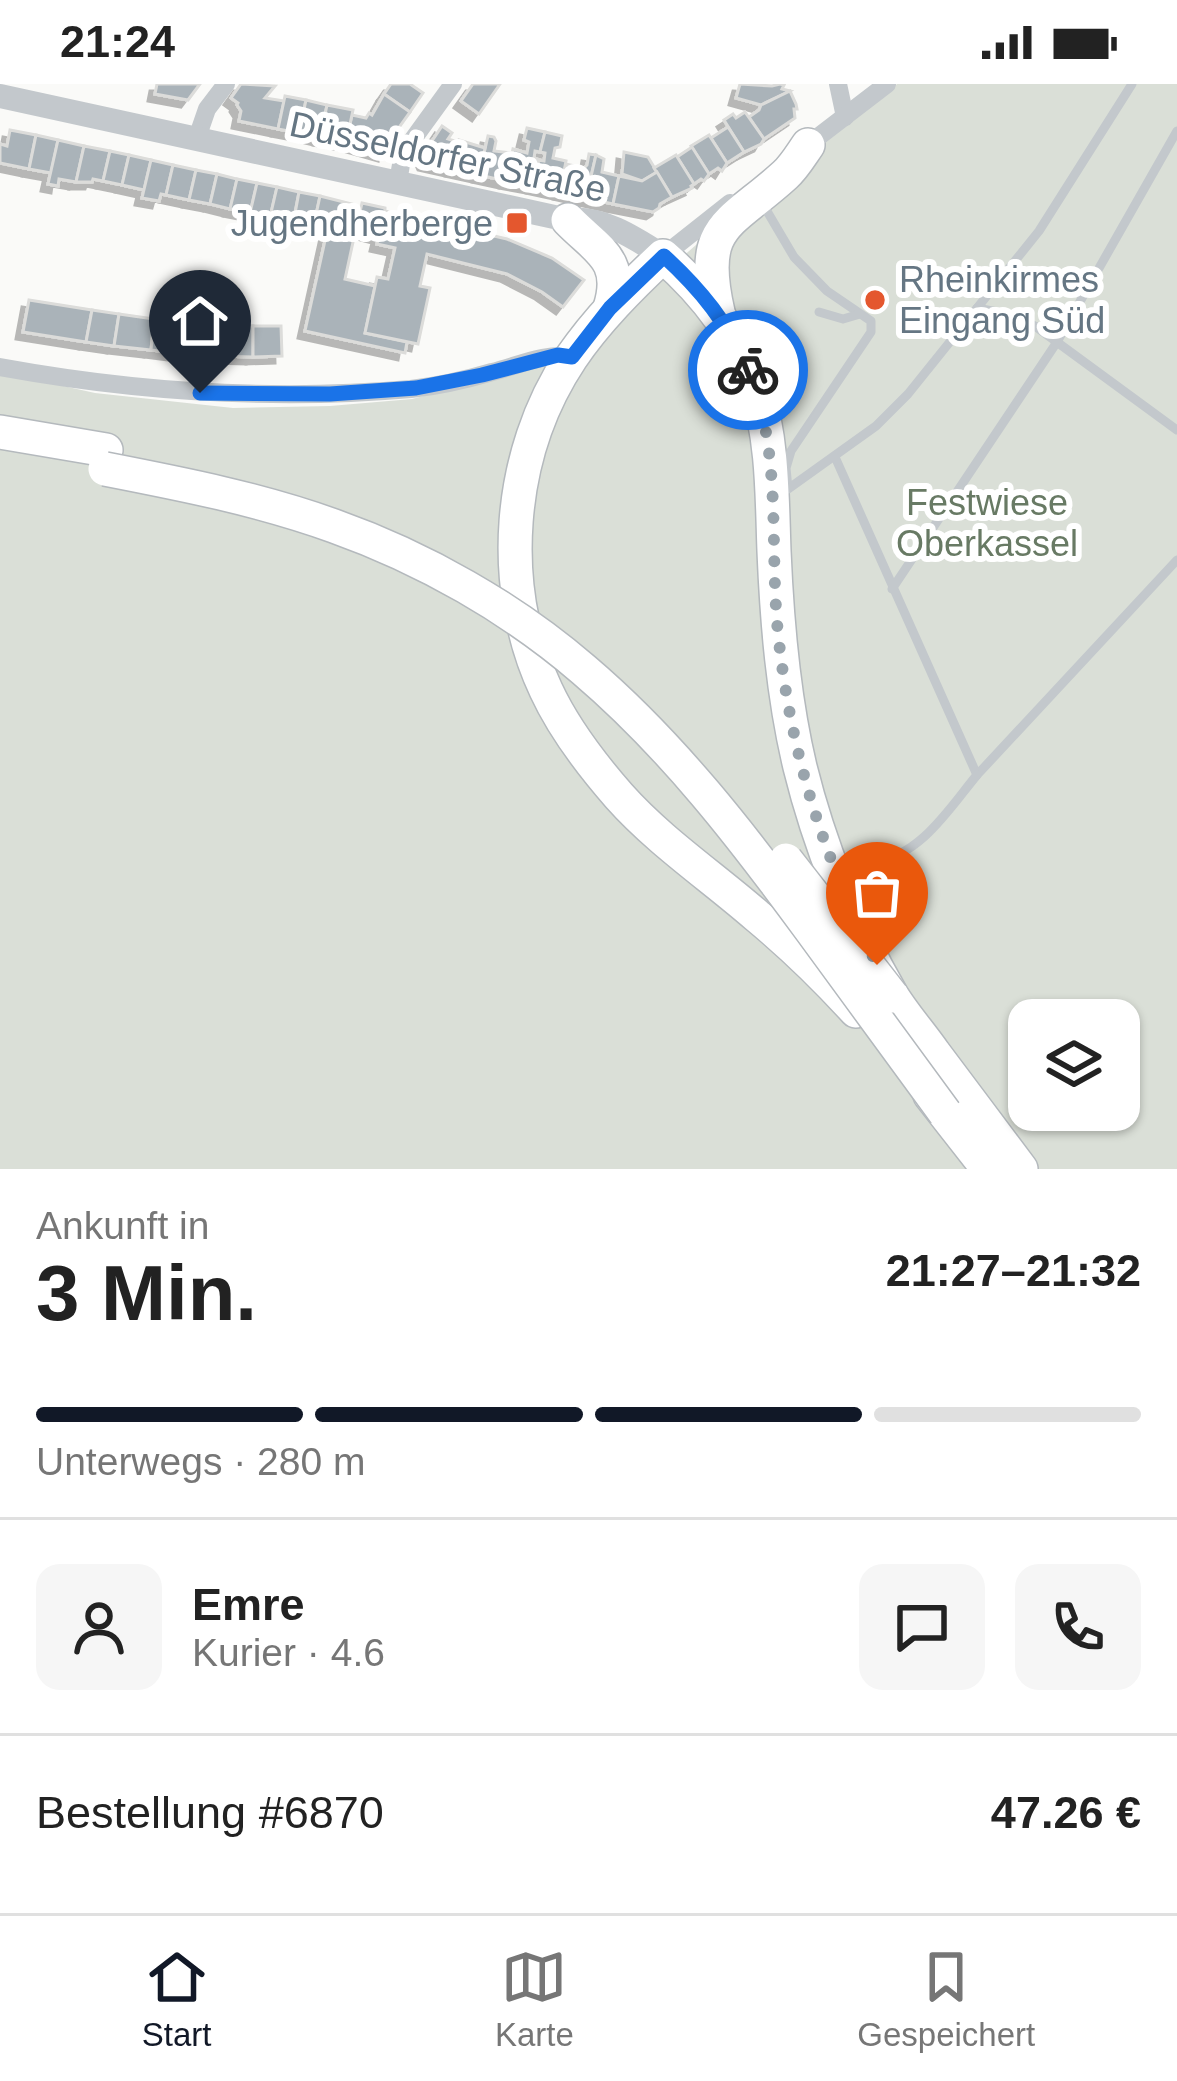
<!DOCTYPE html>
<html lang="de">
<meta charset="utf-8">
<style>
body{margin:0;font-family:Arial,sans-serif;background:#f6f6f6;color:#222;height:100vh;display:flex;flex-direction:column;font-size:45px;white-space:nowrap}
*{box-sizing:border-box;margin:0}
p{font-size:39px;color:#767676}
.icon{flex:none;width:66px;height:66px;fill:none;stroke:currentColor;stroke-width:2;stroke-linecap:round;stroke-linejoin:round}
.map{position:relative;height:1085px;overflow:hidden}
.side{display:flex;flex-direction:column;background:#fff;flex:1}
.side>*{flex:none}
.fabs{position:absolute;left:1008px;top:915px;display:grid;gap:24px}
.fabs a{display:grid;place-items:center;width:132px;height:132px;border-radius:24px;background:#fff;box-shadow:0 3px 9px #0004;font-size:60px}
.pin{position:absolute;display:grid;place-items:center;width:102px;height:102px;color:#fff;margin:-123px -51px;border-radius:50% 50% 50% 0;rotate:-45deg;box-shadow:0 0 12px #0007}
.pin .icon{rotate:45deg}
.courier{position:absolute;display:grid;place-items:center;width:120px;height:120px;margin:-60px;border:9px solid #1a73e8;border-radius:50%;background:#fff;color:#222;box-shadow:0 3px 15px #0007}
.headline em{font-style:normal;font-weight:800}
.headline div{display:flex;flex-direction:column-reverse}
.headline{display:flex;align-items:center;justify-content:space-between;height:204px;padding:0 36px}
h1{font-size:78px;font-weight:800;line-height:90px}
.bar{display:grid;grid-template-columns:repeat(4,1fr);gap:18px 12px;align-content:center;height:144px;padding:0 36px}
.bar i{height:15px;border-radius:9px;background:#e0e0e0}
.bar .selected{background:#111827}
.bar p{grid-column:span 4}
.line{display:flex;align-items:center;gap:30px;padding:0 36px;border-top:3px solid #e0e0e0}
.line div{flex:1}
.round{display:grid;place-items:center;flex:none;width:126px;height:126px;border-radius:24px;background:#f6f6f6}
.status{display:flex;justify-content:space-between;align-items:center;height:84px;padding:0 60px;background:#fff;direction:ltr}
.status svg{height:33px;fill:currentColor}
.menu{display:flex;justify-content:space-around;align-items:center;height:168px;border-top:3px solid #e0e0e0;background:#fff;font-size:33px;color:#767676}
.menu a{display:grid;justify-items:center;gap:6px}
.menu .selected{color:#111827}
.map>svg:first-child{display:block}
</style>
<div class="status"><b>21:24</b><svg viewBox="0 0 49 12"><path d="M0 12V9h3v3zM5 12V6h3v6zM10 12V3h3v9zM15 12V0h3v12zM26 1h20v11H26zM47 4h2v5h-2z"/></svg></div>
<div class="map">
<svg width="1177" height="1085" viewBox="0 0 1177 1085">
<defs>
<filter id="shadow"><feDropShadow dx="-7" dy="7" stdDeviation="0" flood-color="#0004"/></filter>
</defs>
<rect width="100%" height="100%" fill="#fafaf8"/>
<path fill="#dadfd7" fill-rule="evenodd" d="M897,0H1177V1085H0V288L95,309L233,324L330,322L412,315L584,271L667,186L754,111ZM1029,936H1119V1026H1029Z"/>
<g fill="#aab3b9" stroke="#dcdcda" stroke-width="3" filter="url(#shadow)">
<path d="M157,0H200L188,16L155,10Z"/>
<path d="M241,0L275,2L265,14L284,17L278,45L239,37L241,27L237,21L238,19L231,14Z"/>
<path d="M391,0H410L423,9L410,28L384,10Z"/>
<path d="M473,0H500L479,30L461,17Z"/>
<path d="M740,0L772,2L780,0L784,1L782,5L790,7L761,21L736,14Z"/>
<path d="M790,7L796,20L797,25H794L795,34L764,55L749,33L759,26L761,21Z"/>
<path d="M384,10L410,28L385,63V70L346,59L352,31L366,34L369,29L372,31Z"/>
<path d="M285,12L306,16L299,49L278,45Z"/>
<path d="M306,16L327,21L320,54L299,49Z"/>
<path d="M327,21L353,26L346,59L320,54Z"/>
<path d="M745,28L764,55L761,60L744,68L724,36L733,30L736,34Z"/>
<path d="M442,42L452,49L448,55L458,58L452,85L425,79L422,72Z"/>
<path d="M728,43L744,68L727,79L711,54Z"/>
<path d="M527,44L545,48L540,68L535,67L534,74L539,76L533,102L506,97L513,65L527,69L529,58L524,56Z"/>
<path d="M10,46L36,51L29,85L0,79V60L7,62Z"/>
<path d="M545,48L562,52L560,63L555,64L553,74L566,77L560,108L533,102L539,76L544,77L545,69L540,68Z"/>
<path d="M36,51L58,56L51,89L29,85Z"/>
<path d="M709,51L727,79L722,87L718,84L709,90L691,62Z"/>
<path d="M488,52L494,53L496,57L494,67L512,69L506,97L479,91Z"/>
<path d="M58,56L84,62L76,98L59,95L58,102L48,100Z"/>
<path d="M459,56L485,64L479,91L452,85Z"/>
<path d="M84,62L110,67L103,97L93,95L92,98H76Z"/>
<path d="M692,63L709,90L704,97L701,95L694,100L677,73Z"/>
<path d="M110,67L129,71L122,101L103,97Z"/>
<path d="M624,68L648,73L657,88L642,97L622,90Z"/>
<path d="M589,70L596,71L586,114L560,108L566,80L584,84L587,81Z"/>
<path d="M129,71L151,76L144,106L122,101Z"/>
<path d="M596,71L604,75L602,88L619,92L613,120L586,114Z"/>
<path d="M676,71L694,100L691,102L692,104L672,113L654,84Z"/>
<path d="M151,76L173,81L166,111L161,110L159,117L142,114Z"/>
<path d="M173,81L196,86L189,116L166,111Z"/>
<path d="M196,86L217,90L210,120L189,116Z"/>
<path d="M657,88L672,113L660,120L659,124L653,128L613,120L619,92L642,97Z"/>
<path d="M217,90L237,95L230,125L210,120Z"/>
<path d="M237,95L257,99L250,129L230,125Z"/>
<path d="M257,99L277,103L270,133L250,129Z"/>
<path d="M277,103L299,108L293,138L270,133Z"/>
<path d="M299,108L320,112L314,140L294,135Z"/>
<path d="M320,112L352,120L349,134L358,135L345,195L375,202L365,249L407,258L405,269L305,247L328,143L314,140Z"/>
<path d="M362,119L385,124V127L507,155L552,174L584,196L563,223L542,208L507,190L427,170L420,202L430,204L418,260L365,249L377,193L388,195L395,164L377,160L379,152L356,146Z"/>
<path d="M29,216L92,226L86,258L23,248Z"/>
<path d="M92,226L119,230L114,262L86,258Z"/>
<path d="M119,230L154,235L151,266L114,262Z"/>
<path d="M154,235L193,239L191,271L151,266Z"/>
<path d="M193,239L219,241L218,272L191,271Z"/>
<path d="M219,241L253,242V273L218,272Z"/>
<path d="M253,242H281L282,272L253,273Z"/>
</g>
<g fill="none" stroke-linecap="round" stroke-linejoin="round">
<g stroke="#b4b9bd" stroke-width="36">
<g id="trunk">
<path d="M568,136C597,166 625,175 610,224"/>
<path d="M718,228C698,140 729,142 785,91C794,83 801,71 808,61"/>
<path d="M0,348L106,366"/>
<path d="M856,927C825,893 792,861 757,832C711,792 659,757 619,712C591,680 564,645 546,606C497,502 507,370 571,274C597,236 630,203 663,172C704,208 739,252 756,304C773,356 772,413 774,467C777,539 783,612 800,683C819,760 851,841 891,910C903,930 920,949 934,969C963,1008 992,1046 1021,1085"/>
<path d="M930,1011L988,1085"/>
</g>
</g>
<g stroke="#c3c8cc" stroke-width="9">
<path d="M761,117L794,173L827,207L871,237V248L791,367L786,384L788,405L876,342L908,310L1039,147L1132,0"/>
<path d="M977,224L1012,231L1035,242L1177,346"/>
<path d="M819,228L843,235L860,230"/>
<path d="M835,373L977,691L1177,476"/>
<path d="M892,505L1057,258L1177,47"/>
<path d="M875,777C920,773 951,722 977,691"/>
</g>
<g stroke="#c3c8cc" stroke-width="18">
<path d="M838,0L845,33"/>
<path d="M197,54L207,25L226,0"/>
<path d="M805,63L887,0"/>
<path d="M398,98L403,69L453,0"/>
<path d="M663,172L730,119"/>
<path d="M0,283C137,308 272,317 411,305C438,302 465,296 492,288C517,282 546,268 572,273"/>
</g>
<path stroke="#c3c8cc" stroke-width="24" d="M0,12L568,136C602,132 635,154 663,172"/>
<use href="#trunk" stroke="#fff" stroke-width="33"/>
<g stroke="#b4b9bd" stroke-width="36" stroke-linecap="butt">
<g id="trunk-bridge">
<path d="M105,385C182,400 259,415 334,442C424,474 512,524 584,586C672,661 743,753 811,846C856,907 900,968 945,1029"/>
<path d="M786,776L892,912"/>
</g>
</g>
<use href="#trunk-bridge" stroke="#fff" stroke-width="33"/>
</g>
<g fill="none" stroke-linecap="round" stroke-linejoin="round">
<path stroke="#99a4ac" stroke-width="12" stroke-dasharray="0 21.6" d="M748,286C783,368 769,462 778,549C791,672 823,770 877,881"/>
<path stroke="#1a73e8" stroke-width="15" d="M200,309L330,310L416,304L482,291L558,271L572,273L610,224L664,172C700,205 729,240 748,286"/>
</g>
<g fill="#e4572e" stroke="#fff" stroke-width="4.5">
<rect x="505" y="127" width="24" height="24" rx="6"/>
<circle cx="875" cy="216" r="12"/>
</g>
<g text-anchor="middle" stroke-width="12" stroke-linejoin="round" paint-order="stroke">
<g font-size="36" fill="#657683" stroke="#fff">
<text transform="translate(448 72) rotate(12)" y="13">Düsseldorfer Straße</text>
</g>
<g font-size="36" fill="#657683" stroke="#fff" text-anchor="end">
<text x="493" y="152">Jugendherberge</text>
<text x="899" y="208" text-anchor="start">Rheinkirmes<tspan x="899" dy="41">Eingang Süd</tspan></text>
</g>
<g font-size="36" fill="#687a64" stroke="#fff">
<text x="987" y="431">Festwiese<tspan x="987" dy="41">Oberkassel</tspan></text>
</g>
</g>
</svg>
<div class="fabs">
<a><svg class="icon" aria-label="layers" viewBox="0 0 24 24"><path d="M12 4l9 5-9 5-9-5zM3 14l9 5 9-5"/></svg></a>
</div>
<div class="pin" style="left:877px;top:881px;background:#ea580c"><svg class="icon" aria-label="bag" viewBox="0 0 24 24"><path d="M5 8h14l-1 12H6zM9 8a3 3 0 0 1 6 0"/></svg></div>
<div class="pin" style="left:200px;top:309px;background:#1f2937"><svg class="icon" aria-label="home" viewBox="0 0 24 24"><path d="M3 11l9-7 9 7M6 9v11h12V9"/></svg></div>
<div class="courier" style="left:748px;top:286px"><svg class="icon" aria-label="bike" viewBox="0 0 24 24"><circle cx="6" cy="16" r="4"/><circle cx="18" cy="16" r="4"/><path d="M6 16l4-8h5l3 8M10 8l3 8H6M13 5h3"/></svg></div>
</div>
<section class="side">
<div class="headline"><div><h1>3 Min.</h1><p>Ankunft in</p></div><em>21:27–21:32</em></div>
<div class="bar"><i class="selected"></i><i class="selected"></i><i class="selected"></i><i></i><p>Unterwegs · 280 m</p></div>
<div class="line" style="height:216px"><a class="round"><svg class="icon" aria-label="person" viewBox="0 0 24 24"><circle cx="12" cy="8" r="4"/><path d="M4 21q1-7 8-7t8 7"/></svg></a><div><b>Emre</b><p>Kurier · 4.6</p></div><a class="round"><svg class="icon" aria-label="chat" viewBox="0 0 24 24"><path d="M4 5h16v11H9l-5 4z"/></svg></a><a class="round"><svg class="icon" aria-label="phone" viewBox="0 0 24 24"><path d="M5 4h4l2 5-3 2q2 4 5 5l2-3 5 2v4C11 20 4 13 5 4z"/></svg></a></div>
<div class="line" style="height:156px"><div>Bestellung #6870</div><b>47.26 €</b></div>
</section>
<nav class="menu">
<a class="selected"><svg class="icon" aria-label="home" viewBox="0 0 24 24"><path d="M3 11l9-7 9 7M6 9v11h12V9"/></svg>Start</a>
<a><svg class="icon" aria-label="map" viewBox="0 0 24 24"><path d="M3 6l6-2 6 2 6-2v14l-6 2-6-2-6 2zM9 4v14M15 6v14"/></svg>Karte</a>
<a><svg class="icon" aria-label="saved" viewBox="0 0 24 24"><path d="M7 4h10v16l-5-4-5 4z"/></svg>Gespeichert</a>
</nav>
